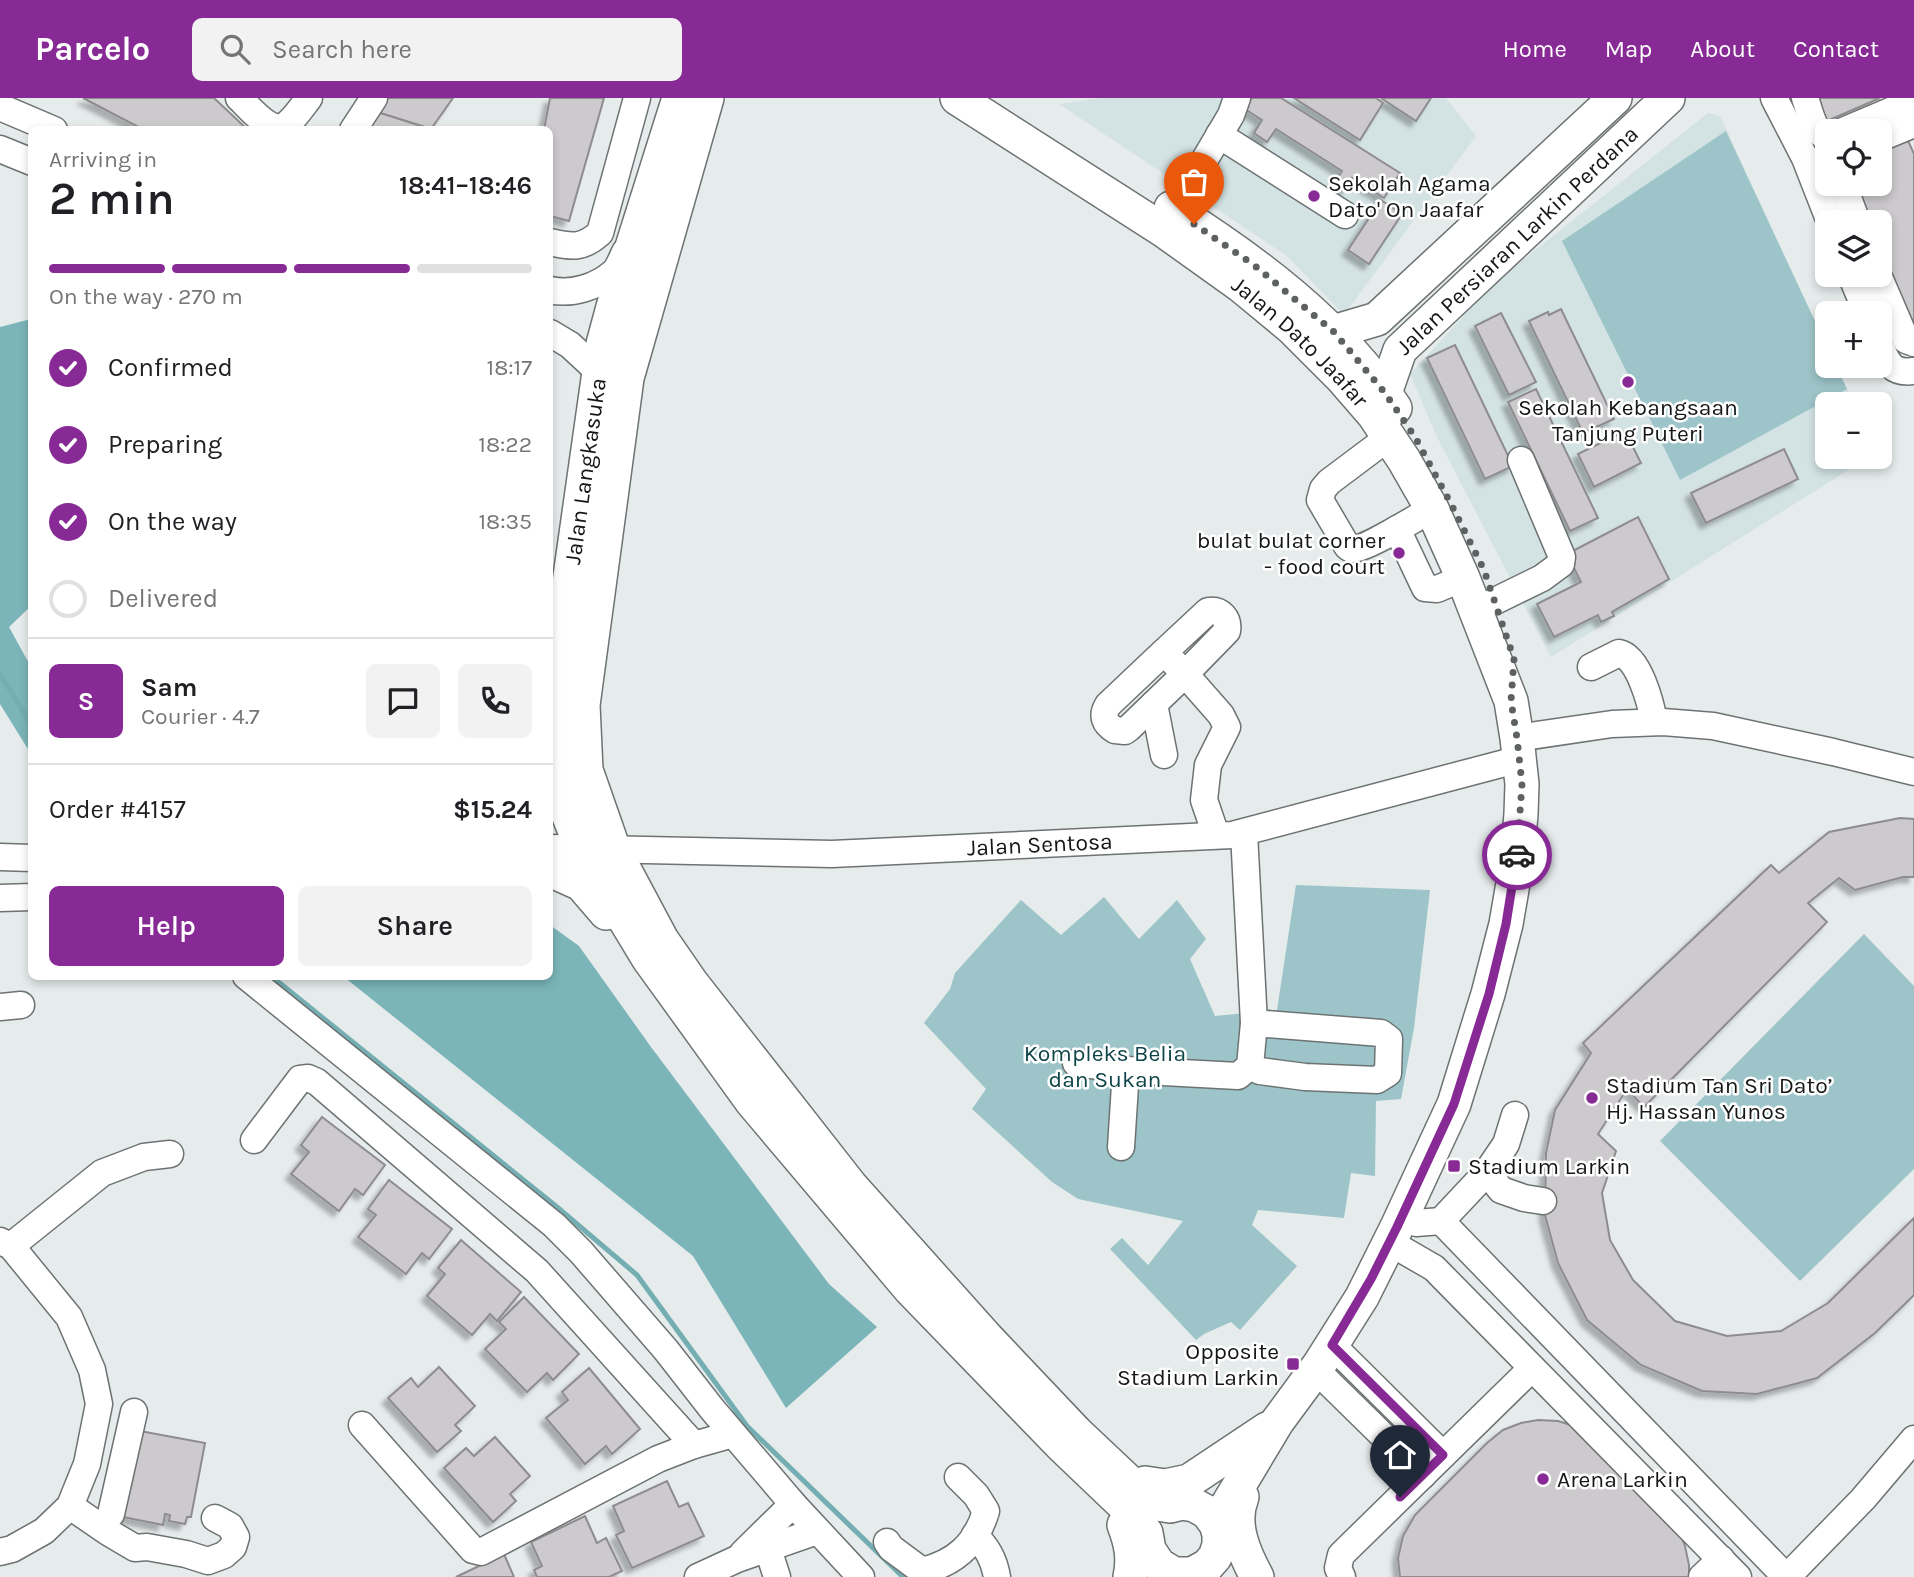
<!DOCTYPE html>
<meta charset="utf-8">
<style>
body{margin:0;font-family:Karla,sans-serif;background:#f2f2f2;color:#202124;height:100vh;display:flex;flex-direction:column;font-size:26px;white-space:nowrap}
*{box-sizing:border-box;margin:0}
p{font-size:23px;color:#757577}
.icon{flex:none;width:38px;height:38px;fill:none;stroke:currentColor;stroke-width:2;stroke-linecap:round;stroke-linejoin:round}
.map{position:relative;flex:1;overflow:hidden}
.side{position:absolute;left:28px;top:28px;width:525px;height:854px;display:flex;flex-direction:column;background:#fff;border-radius:10px;box-shadow:0 4px 10px #0003}
.side>*{flex:none}
.controls{position:absolute;left:1815px;top:21px;display:grid;gap:14px}
.controls a{display:grid;place-items:center;width:77px;height:77px;border-radius:10px;background:#fff;box-shadow:0 4px 10px #0003;font-size:35px}
.pin{position:absolute;display:grid;place-items:center;width:60px;height:60px;color:#fff;margin:-72px -30px;border-radius:50% 50% 50% 0;rotate:-45deg;box-shadow:0 0 7px #0007}
.pin .icon{rotate:45deg}
.courier{position:absolute;display:grid;place-items:center;width:70px;height:70px;margin:-35px;border:5px solid #882a95;border-radius:50%;background:#fff;color:#222;box-shadow:0 2px 9px #0007}
.overview em{font-style:normal;font-weight:600}
.overview div{display:flex;flex-direction:column-reverse}
.overview{display:flex;align-items:center;justify-content:space-between;height:119px;padding:0 21px}
h1{font-size:46px;font-weight:600;line-height:52px}
.bar{display:grid;grid-template-columns:repeat(4,1fr);gap:10px 7px;align-content:center;height:84px;padding:0 21px}
.bar i{height:9px;border-radius:5px;background:#e0e0e0}
.bar .on{background:#882a95}
.bar p{grid-column:span 4}
.line{display:flex;align-items:center;gap:18px;padding:0 21px;border-top:2px solid #e0e0e0}
.line div{flex:1}
.round{display:grid;place-items:center;flex:none;width:74px;height:74px;border-radius:10px;background:#f2f2f2}
ol{padding:0 21px;list-style:none}
li{display:flex;align-items:center;gap:21px;height:77px}
li p{margin-inline-start:auto}
li .icon{padding:7px;border-radius:50%;background:#882a95;color:#fff;stroke-width:4}
li:last-child{color:#757577}
li i{width:38px;height:38px;border:4px solid #e0e0e0;border-radius:50%}
.cta{display:flex;gap:14px;margin-top:auto;padding:14px 21px}
.cta a{flex:1;height:80px;border-radius:10px;background:#882a95;color:#fff;font-size:28px;font-weight:600;line-height:80px;text-align:center}
.cta a+a{background:#f2f2f2;color:#202124}
header{display:flex;align-items:center;gap:42px;box-sizing:border-box;height:98px;padding:0 35px;background:#882a95;color:#fff}
header strong{font-size:33px}
nav{display:flex;gap:38px;margin-inline-start:auto;font-size:24px}
.search{width:490px;height:63px;background:#f2f2f2;display:flex;align-items:center;gap:18px;box-sizing:border-box;padding:0 24px;border-radius:10px;color:#757577;font-size:26px}
.map>svg:first-child{display:block}
</style>
<header>
<strong>Parcelo</strong>
<div class="search"><svg class="icon" aria-label="search" viewBox="0 0 24 24"><circle cx="10" cy="10" r="6"/><path d="M15 15l6 6"/></svg>Search here</div>
<nav><a>Home</a><a>Map</a><a>About</a><a>Contact</a></nav>
</header>
<div class="map">
<svg width="1914" height="1479" viewBox="0 0 1914 1479">
<defs>
<filter id="shadow"><feDropShadow dx="-5.5" dy="5.5" stdDeviation="2" flood-color="#0004"/></filter>
</defs>
<rect width="100%" height="100%" fill="#e6ebeb"/>
<g fill="#d3e2e3">
<path d="M1100,0H1446L1476,38L1344,217L1287,158L1059,6Z"/>
<path d="M1708,15L1720,18L1827,249V268H1836L1854,306H1827V359H1869L1551,559L1437,339L1410,276L1494,185Z"/>
</g>
<g fill="#9dc5c9">
<path d="M1726,33L1827,249V268H1836L1847,291L1680,382L1562,143Z"/>
<path d="M1296,787L1430,792L1414,930L1401,1001L1376,1003L1375,1078L1351,1075L1344,1120L1258,1112L1252,1127L1297,1168L1240,1232L1231,1224L1204,1236L1196,1242L1110,1151L1122,1140L1148,1167L1183,1123L1078,1101L1052,1084L972,1011L986,991L924,925L950,891L955,875L1021,802L1061,837L1104,799L1139,841L1177,802L1206,841L1190,861L1215,918L1277,912Z"/>
<path d="M1864,836L1914,888V1071L1800,1183L1660,1043Z"/>
</g>
<g fill="#7bb5b9">
<path d="M31,221V508L9,529L31,569V656L0,606V229Z"/>
<path d="M550,827L579,848L651,949L829,1186L877,1229L786,1310L693,1158L344,879L550,878Z"/>
</g>
<g fill="none" stroke-linecap="round" stroke-linejoin="round">
<g stroke="#74aeb2" stroke-width="5">
<path d="M0,576L32,628"/>
<path d="M271,878L557,1109L637,1177L747,1328L903,1479"/>
</g>
</g>
<g fill="#cdcacd" stroke="#8e8c8f" stroke-width="2" filter="url(#shadow)">
<path d="M83,0H214L248,32H144Z"/>
<path d="M387,0H453L431,31L377,14Z"/>
<path d="M550,0H604L569,123L550,118V32H544Z"/>
<path d="M1252,0H1281L1400,75L1384,100L1352,80L1345,92L1334,85L1342,73L1276,31L1267,44L1254,35L1262,22L1245,11Z"/>
<path d="M1294,0H1376L1383,5L1360,42Z"/>
<path d="M1381,0H1431L1416,23Z"/>
<path d="M1817,0H1880L1827,23Z"/>
<path d="M377,14L434,32H367Z"/>
<path d="M1906,38L1914,56V227L1880,150V124H1868L1851,86H1880V50Z"/>
<path d="M1381,102L1402,116L1369,166L1348,152Z"/>
<path d="M1561,211L1614,321L1583,335L1529,223L1548,214L1549,217Z"/>
<path d="M1501,215L1536,284L1509,297L1475,228Z"/>
<path d="M1455,247L1513,368L1485,381L1427,260Z"/>
<path d="M1536,291L1598,420L1570,433L1508,304Z"/>
<path d="M1625,333L1641,365L1594,389L1578,356Z"/>
<path d="M1784,351L1798,381L1706,425L1691,395Z"/>
<path d="M1638,419L1669,481L1612,514L1614,518L1601,524L1598,517L1554,539L1537,506L1581,484L1567,456Z"/>
<path d="M1900,720L1914,721V779H1903L1855,792L1839,780L1808,805L1827,824L1644,1009L1627,991L1598,1036L1616,1053L1602,1095L1610,1142L1633,1182L1675,1223L1727,1238L1781,1233L1828,1205L1914,1120V1197L1875,1235L1817,1280L1757,1296L1702,1293L1641,1267L1587,1222L1558,1165L1545,1117L1546,1055L1555,1012L1591,955L1583,945L1771,767L1779,775L1829,734Z"/>
<path d="M322,1019L385,1067L363,1097L355,1091L339,1113L291,1076L309,1054L301,1047Z"/>
<path d="M389,1082L452,1131L429,1161L422,1155L406,1176L358,1139L376,1117L368,1111Z"/>
<path d="M461,1142L521,1194L497,1223L490,1216L472,1237L427,1198L445,1176L438,1170Z"/>
<path d="M524,1199L579,1256L553,1282L547,1275L527,1294L485,1251L506,1231L499,1224Z"/>
<path d="M439,1269L475,1308L455,1327L461,1333L437,1354L388,1300L411,1280L418,1289Z"/>
<path d="M589,1270L640,1331L612,1356L606,1348L585,1366L546,1320L568,1302L562,1294Z"/>
<path d="M1538,1322L1558,1323L1574,1328L1678,1428L1685,1448L1689,1467V1479H1400L1398,1460L1403,1438L1415,1417L1487,1345L1503,1332L1521,1325Z"/>
<path d="M140,1333L205,1345L191,1419H187L185,1426L169,1423L170,1417L165,1416L163,1427L123,1419Z"/>
<path d="M495,1339L530,1378L510,1396L516,1403L493,1424L444,1370L466,1350L474,1358Z"/>
<path d="M667,1383L679,1409L688,1405L704,1438L632,1470L616,1437L624,1433L613,1408Z"/>
<path d="M585,1418L597,1445L606,1440L622,1473L609,1479H537L534,1472L542,1468L531,1444Z"/>
<path d="M504,1456L514,1479H456Z"/>
</g>
<g fill="none" stroke-linecap="round" stroke-linejoin="round">
<g stroke="#6d7272" stroke-width="29">
<g id="minor">
<path d="M239,0C250,10 272,38 286,27C295,20 302,9 309,0"/>
<path d="M1774,0L1805,60L1830,124"/>
<path d="M1805,0C1810,13 1813,35 1827,39"/>
<path d="M0,9L54,32"/>
<path d="M353,32L374,0"/>
<path d="M1843,33L1914,3"/>
<path d="M1219,37L1345,117"/>
<path d="M1880,40L1914,26"/>
<path d="M0,51L32,64"/>
<path d="M1843,86L1857,124"/>
<path d="M1175,112L1231,17L1237,0"/>
<path d="M550,144C572,149 582,151 600,135L637,0"/>
<path d="M1851,177L1867,215"/>
<path d="M1878,177L1906,242L1914,245"/>
<path d="M550,192C572,197 597,189 614,174C619,169 622,160 625,154"/>
<path d="M550,235L570,247L598,273"/>
<path d="M1880,247C1887,265 1892,276 1914,273"/>
<path d="M1389,339L1329,384L1323,391L1320,402L1347,448C1348,449 1350,451 1352,451C1363,453 1419,418 1432,411"/>
<path d="M1397,431L1425,490L1437,491L1463,480"/>
<path d="M1495,503L1542,480L1561,466L1562,459L1521,362"/>
<path d="M1164,554L1108,607C1101,618 1105,626 1115,632L1125,633L1129,630L1185,576L1164,554L1208,513C1221,511 1229,521 1227,533L1185,576L1221,617L1227,629L1208,667L1204,702L1216,737"/>
<path d="M1591,569L1619,555C1639,559 1651,606 1654,624"/>
<path d="M1154,606L1164,657"/>
<path d="M1517,640L1612,626L1663,624L1713,628L1833,654L1914,674"/>
<path d="M1244,735L1254,925L1381,935L1389,941L1388,975L1377,982L1305,979L1260,973L1250,968"/>
<path id="s1" d="M550,750L832,756L1232,737L1520,661"/>
<path d="M0,759L32,760"/>
<path d="M0,800L32,799"/>
<path d="M246,878L554,1127L581,1154L666,1252L712,1311L793,1406L861,1479"/>
<path d="M0,909L21,907"/>
<path d="M1076,965L1126,972"/>
<path d="M254,1042L300,981L308,980L317,984L537,1173L694,1347"/>
<path d="M1121,1049L1126,972L1238,978L1250,968L1254,925"/>
<path d="M1487,1074L1501,1092L1524,1100L1543,1103"/>
<path d="M1403,1117L1416,1125L1441,1123L1487,1074L1506,1046L1515,1017"/>
<path d="M1441,1123L1786,1479"/>
<path d="M0,1143L11,1148L69,1219L92,1272L99,1306L87,1366L70,1408L44,1433L12,1451L0,1454"/>
<path d="M1389,1144L1434,1170L1738,1479"/>
<path d="M11,1148L102,1075L144,1059L170,1056"/>
<path d="M1332,1247L1443,1357"/>
<path d="M1316,1272L1423,1377"/>
<path d="M362,1327L473,1452L481,1454L658,1361L694,1347L733,1336"/>
<path d="M70,1408L108,1434L135,1450L147,1449L186,1456L208,1463L224,1457L233,1449L236,1439L230,1428L215,1420"/>
<path d="M111,1416L134,1314"/>
<path d="M975,1437C987,1450 994,1461 997,1479"/>
<path d="M887,1444L891,1450L922,1473C955,1465 976,1447 986,1413L976,1397L958,1379"/>
<path d="M768,1451L777,1479"/>
<path d="M743,1455L793,1406"/>
<path d="M698,1479L737,1461L817,1433"/>
<path d="M1342,1479L1338,1470L1341,1457L1532,1270"/>
<path d="M1702,1479L1721,1461"/>
<path d="M1787,1479L1863,1401L1914,1341"/>
</g>
</g>
<g stroke="#6d7272" stroke-width="36">
<g id="major">
<path d="M679,0L613,209L603,246L554,591L553,613L556,686L582,751L648,860L752,1004L910,1191L1061,1347L1128,1411L1146,1435L1149,1452L1159,1467L1174,1476H1192L1207,1468L1215,1459L1219,1447V1436L1216,1426L1207,1414L1194,1407L1182,1405L1170,1408L1157,1406L1146,1400L1076,1334L987,1240L851,1088L691,884L662,842L614,752L586,672L583,607L627,280L707,0"/>
<path id="s2" d="M957,0L1163,132L1240,187L1292,230L1341,279L1374,317L1404,362L1432,411L1463,480L1511,603L1517,640L1522,686L1521,716L1517,762L1506,826L1488,896L1454,1006L1397,1129L1362,1199L1319,1267L1277,1324L1216,1426"/>
<path d="M1171,110C1255,163 1340,226 1395,310"/>
<path d="M1333,234L1377,221L1615,0"/>
<path id="s3" d="M1385,295L1400,252L1668,0"/>
<path d="M550,772L581,786L606,815"/>
<path d="M1145,1385L1165,1388L1189,1383L1267,1331"/>
<path d="M1242,1399C1231,1426 1244,1455 1257,1479"/>
<path d="M1124,1427C1131,1445 1134,1460 1130,1479"/>
</g>
</g>
<use href="#minor" stroke="#fff" stroke-width="26"/>
<use href="#major" stroke="#fff" stroke-width="33"/>
</g>
<g fill="none" stroke-linecap="round" stroke-linejoin="round">
<path stroke="#5e6161" stroke-width="7" stroke-dasharray="0 12.6" d="M1194,126L1254,167L1334,234L1385,295L1415,339L1451,406L1484,472L1514,561L1511,603L1517,640L1522,686L1517,757"/>
<path stroke="#882a95" stroke-width="9" d="M1400,1399L1443,1357L1332,1247L1371,1181L1397,1129L1454,1006L1489,896L1506,826L1517,757"/>
</g>
<g fill="#882a95" stroke="#fff" stroke-width="2.5">
<circle cx="1314" cy="98" r="7"/>
<circle cx="1628" cy="284" r="7"/>
<circle cx="1399" cy="455" r="7"/>
<circle cx="1592" cy="1000" r="7"/>
<rect x="1447" y="1061" width="14" height="14" rx="3.5"/>
<rect x="1286" y="1259" width="14" height="14" rx="3.5"/>
<circle cx="1543" cy="1381" r="7"/>
</g>
<g text-anchor="middle" stroke-width="5" stroke-linejoin="round" paint-order="stroke">
<g font-size="23" fill="#151717" stroke="#fff" text-anchor="start">
<text x="1328" y="93">Sekolah Agama<tspan x="1328" dy="26">Dato' On Jaafar</tspan></text>
<text x="1628" y="317" text-anchor="middle">Sekolah Kebangsaan<tspan x="1628" dy="26">Tanjung Puteri</tspan></text>
<text x="1385" y="450" text-anchor="end">bulat bulat corner<tspan x="1385" dy="26">- food court</tspan></text>
<text x="1606" y="995">Stadium Tan Sri Dato’<tspan x="1606" dy="26">Hj. Hassan Yunos</tspan></text>
<text x="1468" y="1076">Stadium Larkin</text>
<text x="1279" y="1261" text-anchor="end">Opposite<tspan x="1279" dy="26">Stadium Larkin</tspan></text>
<text x="1557" y="1389">Arena Larkin</text>
</g>
<g font-size="23" fill="#151717" stroke="#fff">
<text dy="8" stroke="none"><textPath href="#s3" startOffset="206">Jalan Persiaran Larkin Perdana</textPath></text>
<text dy="8" stroke="none"><textPath href="#s2" startOffset="422">Jalan Dato Jaafar</textPath></text>
<text transform="translate(585 373) rotate(-82)" y="8">Jalan Langkasuka</text>
<text dy="8" stroke="none"><textPath href="#s1" startOffset="490">Jalan Sentosa</textPath></text>
</g>
<g font-size="23" fill="#0f4448" stroke="#fff">
<text x="1105" y="963">Kompleks Belia<tspan x="1105" dy="26">dan Sukan</tspan></text>
</g>
</g>
</svg>
<div class="controls">
<a><svg class="icon" aria-label="locate" viewBox="0 0 24 24"><circle cx="12" cy="12" r="6"/><path d="M12 2v4M12 18v4M2 12h4M18 12h4"/></svg></a>
<a><svg class="icon" aria-label="layers" viewBox="0 0 24 24"><path d="M12 4l9 5-9 5-9-5zM3 14l9 5 9-5"/></svg></a>
<a>+</a>
<a>−</a>
</div>
<div class="pin" style="left:1194px;top:126px;background:#ea580c"><svg class="icon" aria-label="bag" viewBox="0 0 24 24"><path d="M5 8h14l-1 12H6zM9 8a3 3 0 0 1 6 0"/></svg></div>
<div class="pin" style="left:1400px;top:1399px;background:#1f2937"><svg class="icon" aria-label="home" viewBox="0 0 24 24"><path d="M3 11l9-7 9 7M6 9v11h12V9"/></svg></div>
<div class="courier" style="left:1517px;top:757px"><svg class="icon" aria-label="car" viewBox="0 0 24 24"><path d="M5 17H2v-5l4-1 3-4h7l3 4 3 1v5h-3M9 17h6M6 11h13"/><circle cx="7" cy="17" r="2"/><circle cx="17" cy="17" r="2"/></svg></div>
<section class="side">
<div class="overview"><div><h1>2 min</h1><p>Arriving in</p></div><em>18:41–18:46</em></div>
<div class="bar"><i class="on"></i><i class="on"></i><i class="on"></i><i></i><p>On the way · 270 m</p></div>
<ol>
<li><svg class="icon" aria-label="check" viewBox="0 0 24 24"><path d="M5 12l5 5 9-10"/></svg>Confirmed<p>18:17</p></li>
<li><svg class="icon" aria-label="check" viewBox="0 0 24 24"><path d="M5 12l5 5 9-10"/></svg>Preparing<p>18:22</p></li>
<li><svg class="icon" aria-label="check" viewBox="0 0 24 24"><path d="M5 12l5 5 9-10"/></svg>On the way<p>18:35</p></li>
<li><i></i>Delivered</li>
</ol>
<div class="line" style="height:126px"><b class="round" style="background:#882a95;color:#fff">S</b><div><b>Sam</b><p>Courier · 4.7</p></div><a class="round"><svg class="icon" aria-label="chat" viewBox="0 0 24 24"><path d="M4 5h16v11H9l-5 4z"/></svg></a><a class="round"><svg class="icon" aria-label="phone" viewBox="0 0 24 24"><path d="M5 4h4l2 5-3 2q2 4 5 5l2-3 5 2v4C11 20 4 13 5 4z"/></svg></a></div>
<div class="line" style="height:91px"><div>Order #4157</div><b>$15.24</b></div>
<div class="cta"><a>Help</a><a>Share</a></div>
</section>
</div>
